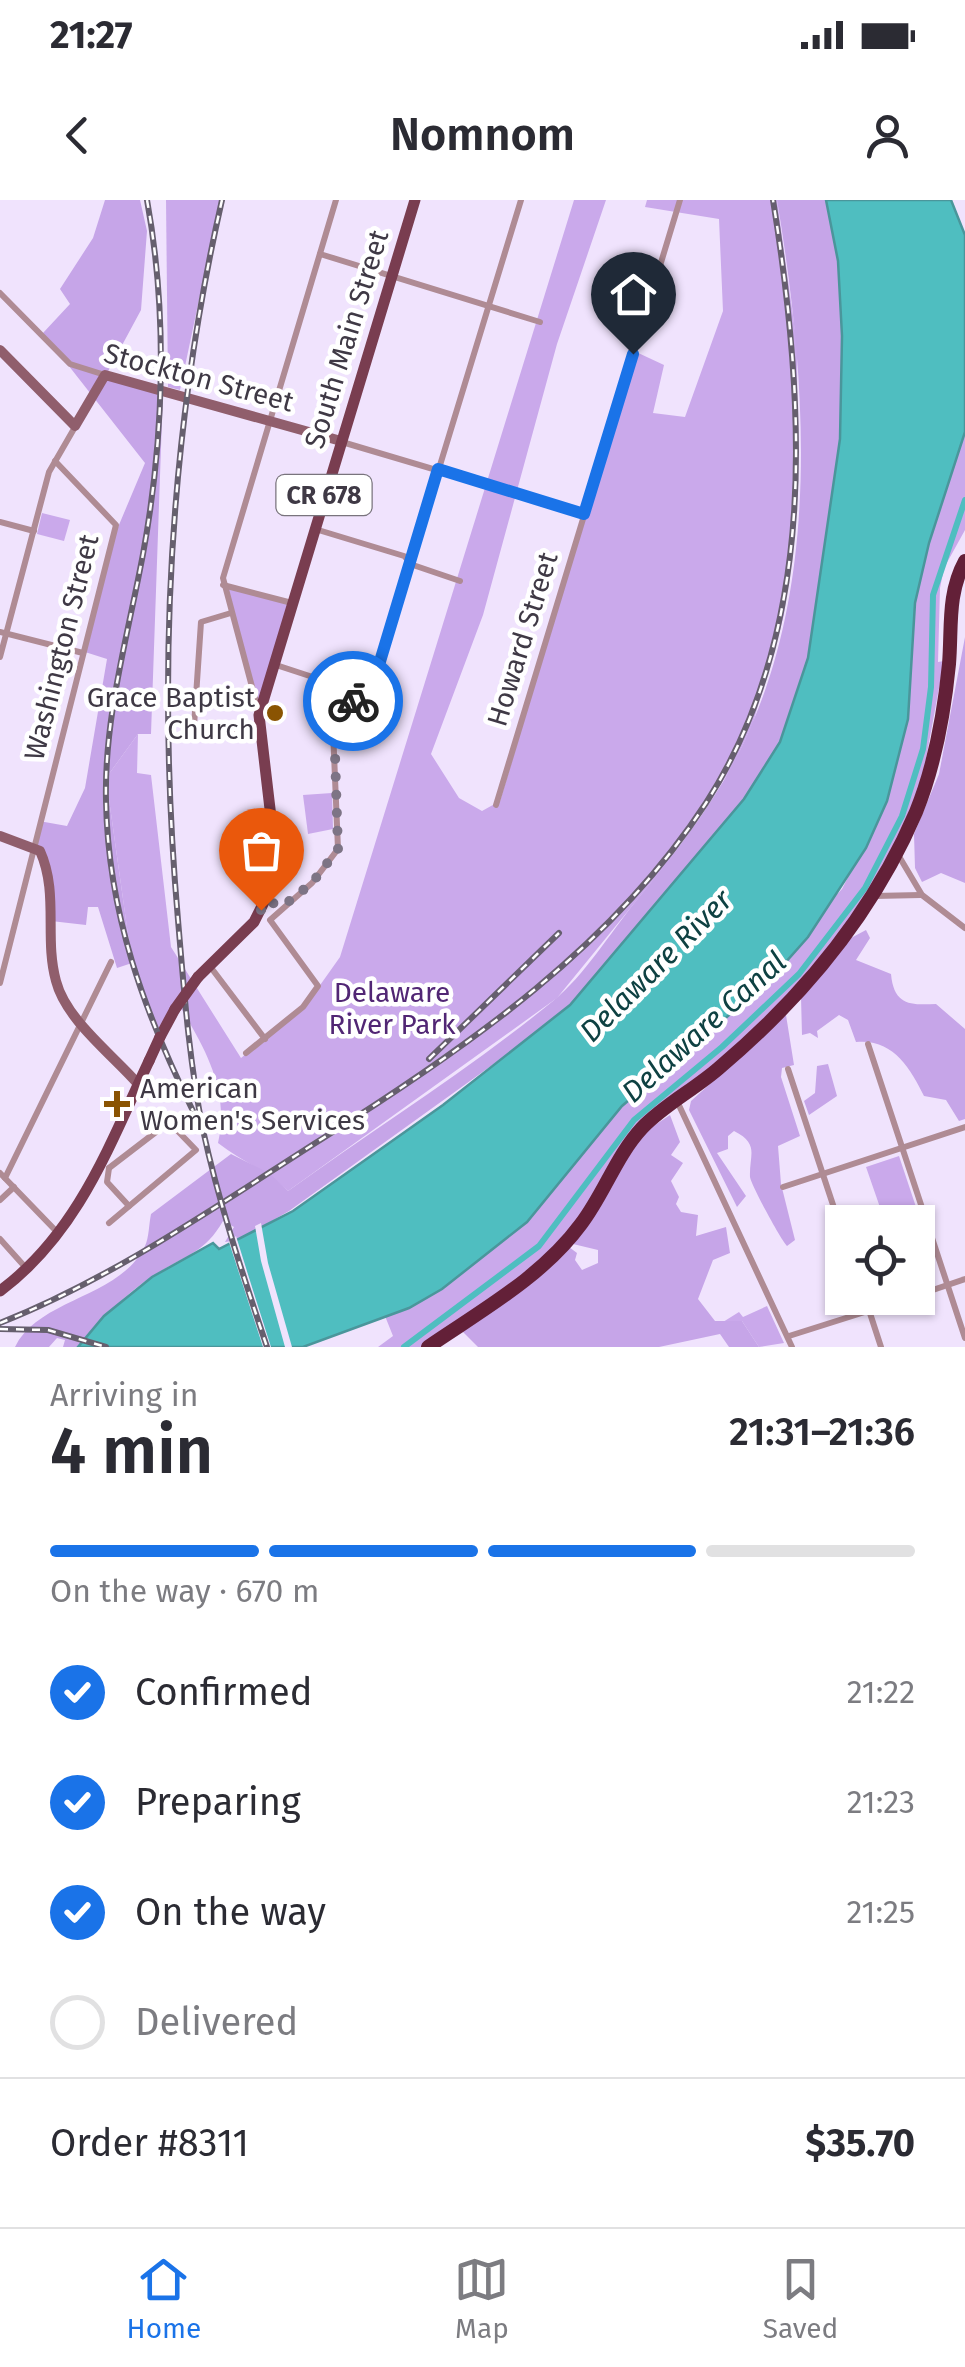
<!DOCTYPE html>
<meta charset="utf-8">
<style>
body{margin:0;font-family:"Fira Sans",sans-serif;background:#f2f2f3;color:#2b2b33;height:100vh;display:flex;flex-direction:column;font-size:38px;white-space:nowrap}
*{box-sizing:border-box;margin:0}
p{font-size:32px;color:#7c7c81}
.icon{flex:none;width:55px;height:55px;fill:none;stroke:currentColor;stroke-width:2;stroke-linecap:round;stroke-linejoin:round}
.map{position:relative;height:1147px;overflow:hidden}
.drawer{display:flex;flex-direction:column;background:#fff;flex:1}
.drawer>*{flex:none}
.tools{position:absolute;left:825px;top:1005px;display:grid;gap:20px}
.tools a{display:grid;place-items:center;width:110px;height:110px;border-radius:0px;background:#fff;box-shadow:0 2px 8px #0004;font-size:50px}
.pin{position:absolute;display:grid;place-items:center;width:85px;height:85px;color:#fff;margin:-102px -42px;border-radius:50% 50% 50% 0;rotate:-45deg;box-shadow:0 0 10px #0007}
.pin .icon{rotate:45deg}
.courier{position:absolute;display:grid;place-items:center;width:100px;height:100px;margin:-50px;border:8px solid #1a73e8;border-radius:50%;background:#fff;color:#222;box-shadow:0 2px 12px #0007}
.headline em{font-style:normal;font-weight:600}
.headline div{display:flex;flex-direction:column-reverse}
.headline{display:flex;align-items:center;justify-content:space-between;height:170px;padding:0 50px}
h1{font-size:65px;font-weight:600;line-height:75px}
.bar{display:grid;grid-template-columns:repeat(4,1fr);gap:15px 10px;align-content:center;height:120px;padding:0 50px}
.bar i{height:12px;border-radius:8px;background:#e1e1e2}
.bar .active{background:#1a73e8}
.bar p{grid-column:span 4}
.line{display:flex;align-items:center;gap:25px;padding:0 50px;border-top:2px solid #e1e1e2}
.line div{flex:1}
ol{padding:0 50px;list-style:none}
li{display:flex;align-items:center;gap:30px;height:110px}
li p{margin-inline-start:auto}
li .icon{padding:10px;border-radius:50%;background:#1a73e8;color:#fff;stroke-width:4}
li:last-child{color:#7c7c81}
li i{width:55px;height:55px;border:5px solid #e1e1e2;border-radius:50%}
.status{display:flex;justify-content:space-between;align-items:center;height:70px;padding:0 50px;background:#fff;direction:ltr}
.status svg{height:28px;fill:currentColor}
header{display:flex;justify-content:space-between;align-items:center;height:130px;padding:0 50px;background:#fff;font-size:45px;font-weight:600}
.dock{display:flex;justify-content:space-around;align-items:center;height:140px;border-top:2px solid #e1e1e2;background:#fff;font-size:28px;color:#7c7c81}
.dock a{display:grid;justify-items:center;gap:5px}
.dock .active{color:#1a73e8}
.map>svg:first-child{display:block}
</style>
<div class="status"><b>21:27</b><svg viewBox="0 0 49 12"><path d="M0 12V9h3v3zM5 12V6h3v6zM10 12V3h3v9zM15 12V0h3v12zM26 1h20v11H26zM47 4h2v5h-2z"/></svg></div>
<header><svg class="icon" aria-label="back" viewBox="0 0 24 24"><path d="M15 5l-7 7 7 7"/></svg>Nomnom<svg class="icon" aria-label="person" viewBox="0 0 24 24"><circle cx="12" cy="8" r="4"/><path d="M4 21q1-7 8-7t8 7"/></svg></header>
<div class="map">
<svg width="965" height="1147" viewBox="0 0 965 1147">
<rect width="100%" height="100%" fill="#f0e3fd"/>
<g fill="#caa9eb">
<path d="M166,0H220L180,190L168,187Z"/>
<path d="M574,0H606L557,144L483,415L431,554L459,598L482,611L500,601L634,151L664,165L653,213L685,217L723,111L719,19L645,7L647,0H777L797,145L798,294L784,415L753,523L733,566L668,662L557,798L288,991C267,971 241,961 218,943C230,891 205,848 179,805L158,838L132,763L106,578L138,534L137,573L151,575L171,747L241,858L306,805L340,757Z"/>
<path d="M965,232V330L944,368L940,388L938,462L944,461L921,586L888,664L821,761L720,862L653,914L580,1019L525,1075L423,1147H378L393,1136L385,1116L442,1089L527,1022L622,906L692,848L842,689L887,601L908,519L915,403L929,343Z"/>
<path d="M42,313L70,320L64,341L37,334Z"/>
<path d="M223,385L292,403L259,515Z"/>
<path d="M332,593L333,629L308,634L303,595Z"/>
<path d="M899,956L918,1013L913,1006L883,1016L866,967Z"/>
<path d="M767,1106L784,1143L759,1147L742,1121L723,1122L739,1112L743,1117Z"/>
</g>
<g fill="#c6a5e8">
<path d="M105,0H140L147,31L141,110L106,175L163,190L151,534H138L106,578L132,763L117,768L98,707H88L86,725L51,721V680L33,646L39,621L67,626L85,588L107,459L85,452L116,332L145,263L43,133L70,104L60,89L93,38Z"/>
<path d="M777,0H826L838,61L842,136L840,239L808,458L780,542L744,599L594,792L289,1011L239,1040L225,1042L234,1027L223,1021C204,1054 185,1055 153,1076C124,1094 100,1122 78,1147H63L65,1140L57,1138L49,1147H15C39,1098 120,1098 145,1046C149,1038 149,1023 151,1014L231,954L269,973L288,991C376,928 470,869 553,801C585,775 610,733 636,701C680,647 725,590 752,524C821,364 805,168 777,0Z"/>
<path d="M965,437V683L941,673L922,682L915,668L914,634L939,574Z"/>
<path d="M866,730L870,738L856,760L891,774C894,806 911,805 936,804L965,829V919L959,921L946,900L924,896C910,867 892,838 856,842L848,820L839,815L817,831L818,838L810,833L802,835L801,797L851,738Z"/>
<path d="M786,815L794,865L782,868L781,877L800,936L778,946L781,984L795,1040L787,1046C781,1040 751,985 750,977C749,955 760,944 734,931L728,936V949L717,953L746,996L737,1007L689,910L691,901Z"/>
<path d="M828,864L837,896L809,915L804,901L815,893L817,866Z"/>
<path d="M670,915L680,942L671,955L683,963L671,981L679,997L676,1004L681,1012L698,1015L696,1036L726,1027L730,1053L713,1060L698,1099L715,1121H742L759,1147H729L720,1134L659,1147H478L462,1131L569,1047L577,1053L575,1060L582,1070L598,1063V1050L573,1044L643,933Z"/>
</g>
<path fill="#4fbec0" stroke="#4a969b" stroke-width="2.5" d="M826,0H951L965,35V232L929,343L915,403L908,519L887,601L866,648L808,737L768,782L622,906L527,1022L442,1089L409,1108L303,1147H78L104,1116L152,1077L213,1043L219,1049L293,1011L443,905L570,805L744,599L780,542L808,458L840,239L842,136L838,61Z"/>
<g fill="#f0e3fd">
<path d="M261,1023L268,1063L292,1147H285L261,1061L255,1026Z"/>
<path d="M236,1036L251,1084L271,1147H263L229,1042Z"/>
</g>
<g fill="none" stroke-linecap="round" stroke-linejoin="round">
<path stroke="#4fbec0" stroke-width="6" d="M404,1147L539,1046L634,920L722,847L799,774L865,688L902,616L923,549L931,487L933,395L965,300"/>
<g stroke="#af8b94" stroke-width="6">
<path d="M320,54L540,122"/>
<path d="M0,93L70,164L105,175"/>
<path d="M342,242L584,314"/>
<path d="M0,322L34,331"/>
<path d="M315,329L404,356L413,365L460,381"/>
<path d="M223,385L292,403"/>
<path d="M231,413L201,422L194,526L261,532"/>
<path d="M0,432L83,453"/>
<path d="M0,457L49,272L75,227"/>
<path d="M273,464L331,483L380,529"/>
<path d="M259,513L223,378L336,0"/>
<path d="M334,522L375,478L521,0"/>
<path d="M496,605L680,0"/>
<path d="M897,653L922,695L965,728"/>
<path d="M874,696L921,695"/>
<path d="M209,765L265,839"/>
<path d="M0,783L116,325L55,261"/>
<path d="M868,844L965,1138"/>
<path d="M246,853L303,807L318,786L270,720L312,683L338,649L331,483"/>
<path d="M788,869L842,1032"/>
<path d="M677,901L792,1147"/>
<path d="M109,968L107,982L129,1006"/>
<path d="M0,973L58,1033"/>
<path d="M5,978L111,762"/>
<path d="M783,987L965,927"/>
<path d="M0,1000L14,987"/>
<path d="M109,1023L196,950L169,922L109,968"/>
<path d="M0,1039L26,1068"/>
<path d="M918,1095L965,1079"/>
<path d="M865,1098L881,1147"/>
<path d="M789,1136L909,1098"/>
</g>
<g stroke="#905e6c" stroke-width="10">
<path d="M0,150L75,226L105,175L341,241"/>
<path d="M0,636L40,651C59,693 44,738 56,781C66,820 113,855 138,884"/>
</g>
<g stroke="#793d50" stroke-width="11">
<path d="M198,777L254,722L272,686L274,643L259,515L415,0"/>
<path d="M160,837L175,809"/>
<path d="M0,1091C78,1033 109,946 149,861"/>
</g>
<path stroke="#632038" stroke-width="14" d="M428,1147C482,1110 542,1077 581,1024C604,994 616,956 642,928C664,905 695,889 719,868C803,797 873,713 916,612C935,565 944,515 949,464C952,428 947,394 965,361"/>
<g stroke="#665f6e" stroke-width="6">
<g id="rail">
<path d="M147,0C168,116 164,239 143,354C128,435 104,517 106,601C108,713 144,812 193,911"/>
<path d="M222,0C168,237 157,479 178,720C184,790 189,861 203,930C219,1004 243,1075 267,1147"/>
<path d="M429,859L559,733"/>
<path d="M0,1123C116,1077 222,1002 328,935C469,846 613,746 706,603C820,426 805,198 773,0"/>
<path d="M0,1129L48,1130L106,1147"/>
</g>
</g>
<use href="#rail" stroke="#fff" stroke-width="2.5" stroke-dasharray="8" stroke-linecap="butt"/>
<g stroke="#793d50" stroke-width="11">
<path d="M175,809L198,777"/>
<path d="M149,861L160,837"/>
</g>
</g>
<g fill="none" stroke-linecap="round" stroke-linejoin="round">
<path stroke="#7d7485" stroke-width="10" stroke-dasharray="0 18" d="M261,710L266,701L283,706L312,683L338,649L334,522L353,501"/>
<path stroke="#1a73e8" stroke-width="12" d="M353,501L375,478L438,269L584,314L633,154"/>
</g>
<g fill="#8a5402" stroke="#fff" stroke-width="4">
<circle cx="275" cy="513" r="10"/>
<path d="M112 889h10v10h10v10h-10v10h-10v-10h-10v-10h10z"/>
</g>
<g text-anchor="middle" stroke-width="9" stroke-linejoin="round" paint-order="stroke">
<rect fill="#fff" stroke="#79747d" stroke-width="2.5" x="276.5" y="275" width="95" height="40" rx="8"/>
<g font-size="25" font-weight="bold" fill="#3f3945">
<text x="324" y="304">CR 678</text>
</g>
<g font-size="28" fill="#3f3945" stroke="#fff">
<text transform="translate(346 139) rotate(-73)" y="10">South Main Street</text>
<text transform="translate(199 177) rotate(15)" y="10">Stockton Street</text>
<text transform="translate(522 439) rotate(-73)" y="10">Howard Street</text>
<text transform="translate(61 447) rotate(-76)" y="10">Washington Street</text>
</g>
<g font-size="28" fill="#3f3945" stroke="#fff" text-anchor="end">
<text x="255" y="507">Grace Baptist<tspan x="255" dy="32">Church</tspan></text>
<text x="140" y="898" text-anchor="start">American<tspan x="140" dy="32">Women's Services</tspan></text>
</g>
<g font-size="28" fill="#512674" stroke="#fff">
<text x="392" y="802">Delaware<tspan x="392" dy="32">River Park</tspan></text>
</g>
<g font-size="30" font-style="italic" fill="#0e4142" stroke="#fff">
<text transform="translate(656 766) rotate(-45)" y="10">Delaware River</text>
<text transform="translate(704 827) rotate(-42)" y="10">Delaware Canal</text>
</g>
</g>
</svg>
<div class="tools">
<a><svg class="icon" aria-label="locate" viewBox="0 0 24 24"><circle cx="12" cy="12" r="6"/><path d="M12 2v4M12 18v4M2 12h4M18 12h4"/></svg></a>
</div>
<div class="pin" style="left:261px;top:710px;background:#ea580c"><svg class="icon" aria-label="bag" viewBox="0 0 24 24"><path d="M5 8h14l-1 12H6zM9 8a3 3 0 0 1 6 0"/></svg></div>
<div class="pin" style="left:633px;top:154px;background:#1f2937"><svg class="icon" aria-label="home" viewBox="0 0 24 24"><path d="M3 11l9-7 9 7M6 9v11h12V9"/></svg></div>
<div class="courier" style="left:353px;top:501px"><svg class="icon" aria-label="bike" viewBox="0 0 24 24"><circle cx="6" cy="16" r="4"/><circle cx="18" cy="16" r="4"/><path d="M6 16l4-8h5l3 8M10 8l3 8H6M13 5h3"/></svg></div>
</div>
<section class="drawer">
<div class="headline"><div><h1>4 min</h1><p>Arriving in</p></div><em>21:31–21:36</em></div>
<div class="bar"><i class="active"></i><i class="active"></i><i class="active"></i><i></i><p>On the way · 670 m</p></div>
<ol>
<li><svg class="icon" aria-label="check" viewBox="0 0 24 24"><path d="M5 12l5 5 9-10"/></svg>Confirmed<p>21:22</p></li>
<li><svg class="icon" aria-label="check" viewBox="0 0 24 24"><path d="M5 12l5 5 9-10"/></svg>Preparing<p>21:23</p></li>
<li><svg class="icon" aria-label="check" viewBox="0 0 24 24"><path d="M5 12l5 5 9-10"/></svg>On the way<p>21:25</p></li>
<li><i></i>Delivered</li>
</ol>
<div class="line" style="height:130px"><div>Order #8311</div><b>$35.70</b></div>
</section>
<nav class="dock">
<a class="active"><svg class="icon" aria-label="home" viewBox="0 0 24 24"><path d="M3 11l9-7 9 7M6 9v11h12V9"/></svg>Home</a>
<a><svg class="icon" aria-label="map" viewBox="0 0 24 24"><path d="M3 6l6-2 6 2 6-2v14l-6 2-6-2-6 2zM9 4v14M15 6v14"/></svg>Map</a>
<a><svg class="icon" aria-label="saved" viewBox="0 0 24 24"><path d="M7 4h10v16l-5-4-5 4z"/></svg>Saved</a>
</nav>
